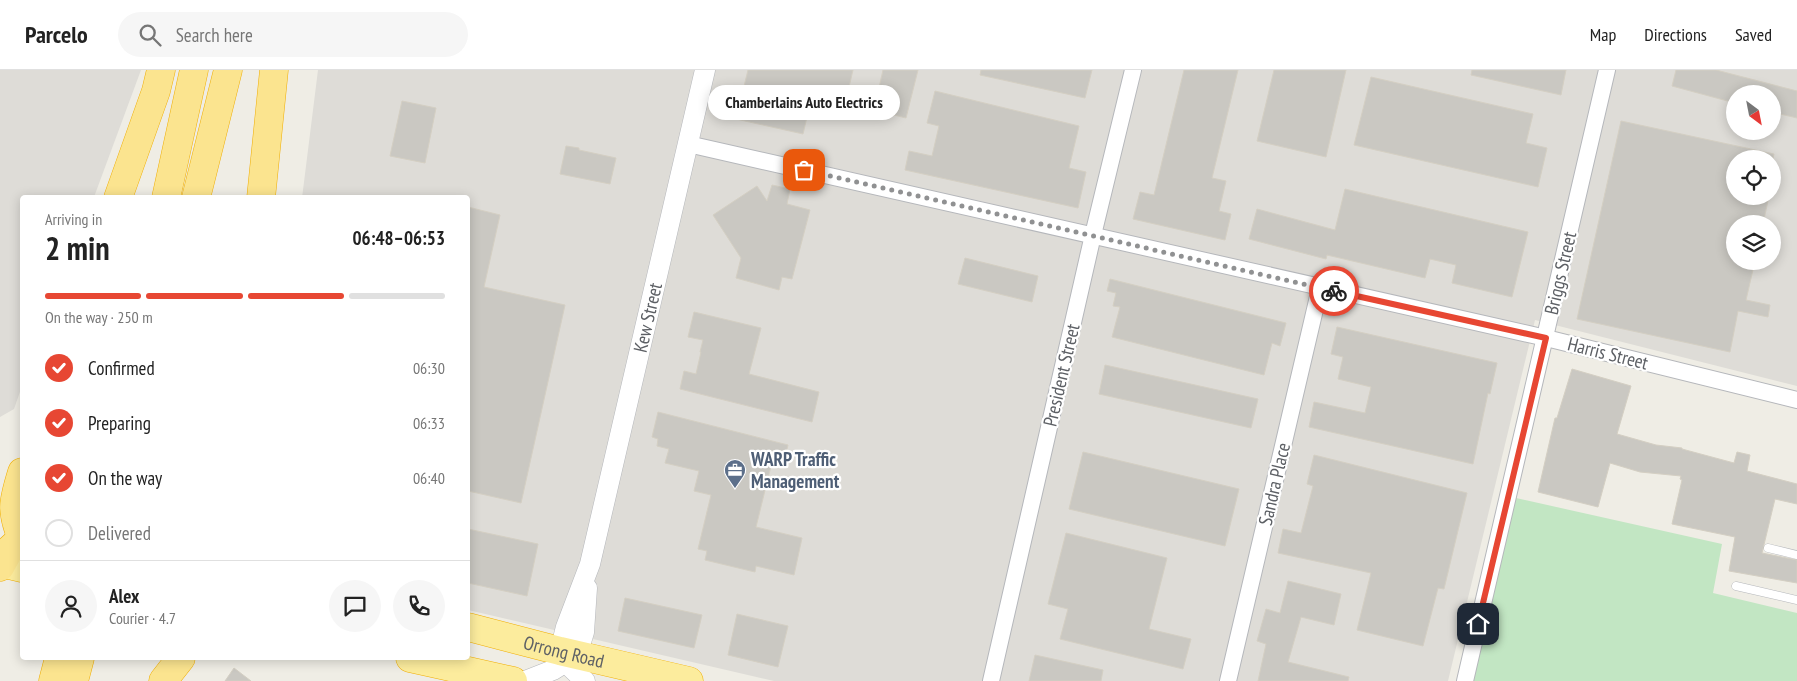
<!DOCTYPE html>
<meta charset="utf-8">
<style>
body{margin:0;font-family:"PT Sans Narrow",sans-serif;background:#f6f6f6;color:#222;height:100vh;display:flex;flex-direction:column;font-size:19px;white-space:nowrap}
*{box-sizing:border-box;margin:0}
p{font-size:16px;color:#767676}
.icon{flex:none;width:28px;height:28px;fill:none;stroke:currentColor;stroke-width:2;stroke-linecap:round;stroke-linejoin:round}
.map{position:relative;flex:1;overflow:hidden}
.sheet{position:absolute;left:20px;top:125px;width:450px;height:465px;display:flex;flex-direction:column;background:#fff;border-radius:5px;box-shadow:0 2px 12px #0003}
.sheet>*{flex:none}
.needle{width:32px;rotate:148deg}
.tools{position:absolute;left:1726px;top:15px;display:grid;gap:10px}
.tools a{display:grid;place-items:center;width:55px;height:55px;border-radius:50%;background:#fff;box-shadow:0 2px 12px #0003;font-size:25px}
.pin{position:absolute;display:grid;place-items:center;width:42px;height:42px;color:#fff;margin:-21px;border-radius:10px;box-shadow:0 2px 8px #0006}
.courier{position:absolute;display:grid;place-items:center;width:50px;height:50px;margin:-25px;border:4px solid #e74733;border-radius:50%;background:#fff;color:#222;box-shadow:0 1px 6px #0007}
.bubble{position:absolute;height:35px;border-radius:18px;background:#fff;box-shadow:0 2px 12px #0003;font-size:16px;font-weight:700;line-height:35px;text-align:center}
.overview em{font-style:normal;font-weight:700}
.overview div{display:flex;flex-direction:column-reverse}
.overview{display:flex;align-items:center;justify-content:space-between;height:85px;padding:0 25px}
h1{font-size:32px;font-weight:700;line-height:38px}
.bar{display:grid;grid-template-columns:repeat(4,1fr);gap:8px 5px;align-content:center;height:60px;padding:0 25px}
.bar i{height:6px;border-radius:4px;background:#e0e0e0}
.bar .selected{background:#e74733}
.bar p{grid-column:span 4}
.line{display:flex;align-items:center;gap:12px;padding:0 25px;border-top:1px solid #e0e0e0}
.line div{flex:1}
.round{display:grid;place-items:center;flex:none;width:52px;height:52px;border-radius:26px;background:#f6f6f6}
ol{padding:0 25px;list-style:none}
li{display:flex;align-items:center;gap:15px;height:55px}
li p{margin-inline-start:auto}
li .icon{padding:5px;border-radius:50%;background:#e74733;color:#fff;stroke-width:4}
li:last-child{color:#767676}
li i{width:28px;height:28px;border:2px solid #e0e0e0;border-radius:50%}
header{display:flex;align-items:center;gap:30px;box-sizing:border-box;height:70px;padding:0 25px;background:#fff;border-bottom:1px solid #e0e0e0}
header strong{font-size:24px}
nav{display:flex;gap:28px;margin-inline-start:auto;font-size:18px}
.search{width:350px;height:45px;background:#f6f6f6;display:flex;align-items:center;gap:12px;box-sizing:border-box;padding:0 18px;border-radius:28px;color:#767676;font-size:19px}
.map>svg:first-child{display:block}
</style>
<header>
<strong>Parcelo</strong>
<div class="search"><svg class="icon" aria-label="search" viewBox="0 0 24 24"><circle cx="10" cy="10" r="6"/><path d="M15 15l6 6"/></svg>Search here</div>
<nav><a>Map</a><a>Directions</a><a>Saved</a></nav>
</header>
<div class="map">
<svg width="1797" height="611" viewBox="0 0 1797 611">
<rect width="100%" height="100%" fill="#efede5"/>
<g fill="#dedcd7" fill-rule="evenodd">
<path d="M0,0H141L94,127L22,128V316L14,339L0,347Z"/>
<path d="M318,0H1797V316L1535,250L1448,611H774L468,540V128H302ZM1735,24H1772V61H1735ZM1735,89H1772V126H1735ZM1735,154H1772V191H1735Z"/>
</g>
<path fill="#c2e6c3" d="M1516,428L1722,474L1713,523L1797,543V611H1473Z"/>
<g fill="#cac8c2" stroke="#d4cfc3">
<path d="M748,0H853L845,34L812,26L803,64L736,49Z"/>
<path d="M883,0H918L906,48L874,40Z"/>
<path d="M981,0H1092L1085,28L980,5Z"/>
<path d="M1184,0H1238L1212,108L1226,111L1219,141L1231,144L1225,170L1133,149L1140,122L1154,125Z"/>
<path d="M1274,0H1346L1326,87L1257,71Z"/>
<path d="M1472,0H1566L1561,25L1471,5Z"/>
<path d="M1676,0H1716L1797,21V48L1772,42V24H1735V33L1672,16Z"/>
<path d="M1371,7L1533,44L1526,73L1547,78L1538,117L1354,75Z"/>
<path d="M935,21L1079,56L1069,98L1086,102L1078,138L905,100L909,81L932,86L939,56L927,53Z"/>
<path d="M402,31L436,38L425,93L390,86Z"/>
<path d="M1621,51L1774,84L1773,89H1735V126H1769L1763,154H1735V191H1755L1746,230L1770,235L1768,247L1738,241L1730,282L1577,249Z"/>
<path d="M566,76L579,78V80L616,88L610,114L560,104Z"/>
<path d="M772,115L790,119L787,134L810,140L792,209L782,207L779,220L736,208L741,188L713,145L757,116L767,131Z"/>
<path d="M1345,119L1528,162L1512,227L1452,213L1456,195L1430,189L1425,208L1327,185L1326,189L1249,169L1257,139L1335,160Z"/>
<path d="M468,137L500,145L484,217L565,235L521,433L468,421Z"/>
<path d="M965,188L1038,206L1032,232L958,214Z"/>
<path d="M1110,209L1286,253L1280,276L1272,273L1264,305L1112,267L1120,237L1113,236L1116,223L1107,221Z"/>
<path d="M694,242L761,258L749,304L819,322L812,352L680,319L684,301L696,304L701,282H700L703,270L688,267Z"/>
<path d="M1337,257L1497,293L1490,324L1488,323L1473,394L1309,357L1314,332L1365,343L1371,317L1338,309L1343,287L1331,284Z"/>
<path d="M1105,295L1258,329L1251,358L1099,324Z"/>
<path d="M1572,299L1631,316L1617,364L1656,375L1682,378V379L1734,393L1737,382L1750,385L1747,401L1797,414V434L1775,429L1762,483L1797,490V513L1729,501L1735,467L1672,454L1682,410L1680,409L1681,406L1640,402L1610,393L1598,437L1538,422L1555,348H1557Z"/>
<path d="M658,342L788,375L783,395L772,392L756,457L802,468L794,505L756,496L755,502L705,490L707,481L698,479L711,425L694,421L699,401L665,393L669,379L657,376L658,369L652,367Z"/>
<path d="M1083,382L1239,419L1225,476L1069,439Z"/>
<path d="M1314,385L1467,423L1444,519L1438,518L1423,576L1357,560L1371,503L1278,483L1283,459L1301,463L1313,416L1307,414Z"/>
<path d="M468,459L538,474L527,526L468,513Z"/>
<path d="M1066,463L1167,488L1149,559L1191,569L1183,599L1060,569L1068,539L1048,534Z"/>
<path d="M1288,511L1341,524L1334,555L1301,547L1288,592L1349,607L1348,611H1258L1266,574L1257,571L1266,539L1280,543Z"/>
<path d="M625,528L702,545L694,578L618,561Z"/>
<path d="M737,544L788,556L778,597L728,585Z"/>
<path d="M1035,585L1103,600L1101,611H1029Z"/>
<path d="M234,598L251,611H225Z"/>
</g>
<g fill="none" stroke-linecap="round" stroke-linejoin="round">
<g stroke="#b5b7bb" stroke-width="9">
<g id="service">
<path d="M1768,478L1797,485"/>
<path d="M1736,516L1797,530"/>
</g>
</g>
<g stroke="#b5b7bb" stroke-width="18">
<g id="minor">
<path d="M688,74L1546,268L1797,330"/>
<path d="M991,611L1093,165L1133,0"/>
<path d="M1228,611L1320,218"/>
<path d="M1465,611L1607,0"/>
</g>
</g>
<g stroke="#b5b7bb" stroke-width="21">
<g id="tertiary">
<path d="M525,611L553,600L577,585L584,562L587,518"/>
<path id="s1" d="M585,611L565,592L560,581L566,557L590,494L705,0"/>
</g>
</g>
<g stroke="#f0ae03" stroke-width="29">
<g id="trunk">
<path d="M0,493L22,498"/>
<path id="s2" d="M468,557L560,581L689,611"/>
<path d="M410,588L513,611"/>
</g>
</g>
<g stroke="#f0ae03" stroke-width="29">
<g id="motorway">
<path d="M118,128L156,21L161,0"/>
<path d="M166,128L194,0"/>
<path d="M196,128L228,0"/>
<path d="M261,128L274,0"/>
<path d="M22,402C13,432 10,439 22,469"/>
<path d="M0,497L10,479L22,468"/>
<path d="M53,611L59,588"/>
<path d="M74,611L80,588"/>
<path d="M163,611L181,588"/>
</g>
</g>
<use href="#service" stroke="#fff" stroke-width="8"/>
<use href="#minor" stroke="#fff" stroke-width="16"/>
<use href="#tertiary" stroke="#fff" stroke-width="20"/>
<use href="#trunk" stroke="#fcec9d" stroke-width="28"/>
<use href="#motorway" stroke="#fbe48f" stroke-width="28"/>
</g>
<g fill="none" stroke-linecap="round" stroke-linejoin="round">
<path stroke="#909192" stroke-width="5" stroke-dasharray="0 9" d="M804,100L1334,221"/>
<path stroke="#e74733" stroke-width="6" d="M1334,221L1546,268L1478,554"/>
</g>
<defs>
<g id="office-pin" transform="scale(1.125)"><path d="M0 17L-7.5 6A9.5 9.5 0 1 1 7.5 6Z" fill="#5c6f8a" stroke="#fff"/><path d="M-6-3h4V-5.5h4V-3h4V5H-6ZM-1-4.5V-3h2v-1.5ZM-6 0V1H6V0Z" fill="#fff"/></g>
</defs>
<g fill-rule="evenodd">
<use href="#office-pin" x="735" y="400"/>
</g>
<g text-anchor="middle" stroke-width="4.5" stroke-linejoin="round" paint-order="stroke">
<g font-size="19" fill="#5d6065" stroke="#fff">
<text transform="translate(1560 203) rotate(-77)" y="7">Briggs Street</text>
<text dy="7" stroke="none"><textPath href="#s1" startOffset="385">Kew Street</textPath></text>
<text transform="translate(1608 283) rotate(14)" y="7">Harris Street</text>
<text transform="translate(1061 305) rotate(-77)" y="7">President Street</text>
<text transform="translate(1274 414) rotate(-77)" y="7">Sandra Place</text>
<text dy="7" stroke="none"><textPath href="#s2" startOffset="99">Orrong Road</textPath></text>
</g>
<g font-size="19" font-weight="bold" fill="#4e5e75" stroke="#fff" text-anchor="start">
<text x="751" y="396">WARP Traffic<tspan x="751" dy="22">Management</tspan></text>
</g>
</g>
</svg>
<div class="tools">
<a><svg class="needle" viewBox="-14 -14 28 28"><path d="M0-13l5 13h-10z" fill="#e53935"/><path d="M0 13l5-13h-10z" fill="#767676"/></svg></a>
<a><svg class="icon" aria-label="locate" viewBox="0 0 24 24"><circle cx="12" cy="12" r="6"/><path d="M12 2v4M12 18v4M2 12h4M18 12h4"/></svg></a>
<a><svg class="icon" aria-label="layers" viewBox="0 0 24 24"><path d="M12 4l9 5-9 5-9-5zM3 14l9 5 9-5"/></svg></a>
</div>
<div class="pin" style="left:804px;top:100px;background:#ea580c"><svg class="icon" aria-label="bag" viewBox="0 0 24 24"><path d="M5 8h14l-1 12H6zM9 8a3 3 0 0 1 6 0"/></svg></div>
<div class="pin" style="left:1478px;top:554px;background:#1f2937"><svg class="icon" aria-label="home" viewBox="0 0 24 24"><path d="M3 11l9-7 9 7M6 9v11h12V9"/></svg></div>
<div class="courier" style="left:1334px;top:221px"><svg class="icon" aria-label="bike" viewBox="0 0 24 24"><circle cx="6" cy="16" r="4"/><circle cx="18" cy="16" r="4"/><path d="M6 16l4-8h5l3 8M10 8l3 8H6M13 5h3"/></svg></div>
<div class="bubble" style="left:708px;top:15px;width:192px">Chamberlains Auto Electrics</div>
<section class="sheet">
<div class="overview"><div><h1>2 min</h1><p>Arriving in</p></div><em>06:48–06:53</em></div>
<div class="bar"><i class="selected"></i><i class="selected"></i><i class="selected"></i><i></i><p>On the way · 250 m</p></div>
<ol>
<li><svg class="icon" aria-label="check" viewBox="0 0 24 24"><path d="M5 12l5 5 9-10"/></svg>Confirmed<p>06:30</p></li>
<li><svg class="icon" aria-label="check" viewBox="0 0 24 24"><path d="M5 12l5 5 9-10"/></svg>Preparing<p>06:33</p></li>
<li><svg class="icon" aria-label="check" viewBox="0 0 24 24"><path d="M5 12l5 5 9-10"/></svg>On the way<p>06:40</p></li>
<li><i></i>Delivered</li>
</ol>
<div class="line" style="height:90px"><a class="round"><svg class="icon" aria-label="person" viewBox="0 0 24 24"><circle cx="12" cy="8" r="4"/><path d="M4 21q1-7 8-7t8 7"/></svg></a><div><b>Alex</b><p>Courier · 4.7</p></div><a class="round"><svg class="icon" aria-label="chat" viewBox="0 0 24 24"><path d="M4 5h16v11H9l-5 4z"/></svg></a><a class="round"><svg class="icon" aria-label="phone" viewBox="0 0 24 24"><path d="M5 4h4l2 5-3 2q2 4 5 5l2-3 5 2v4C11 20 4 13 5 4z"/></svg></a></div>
</section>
</div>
